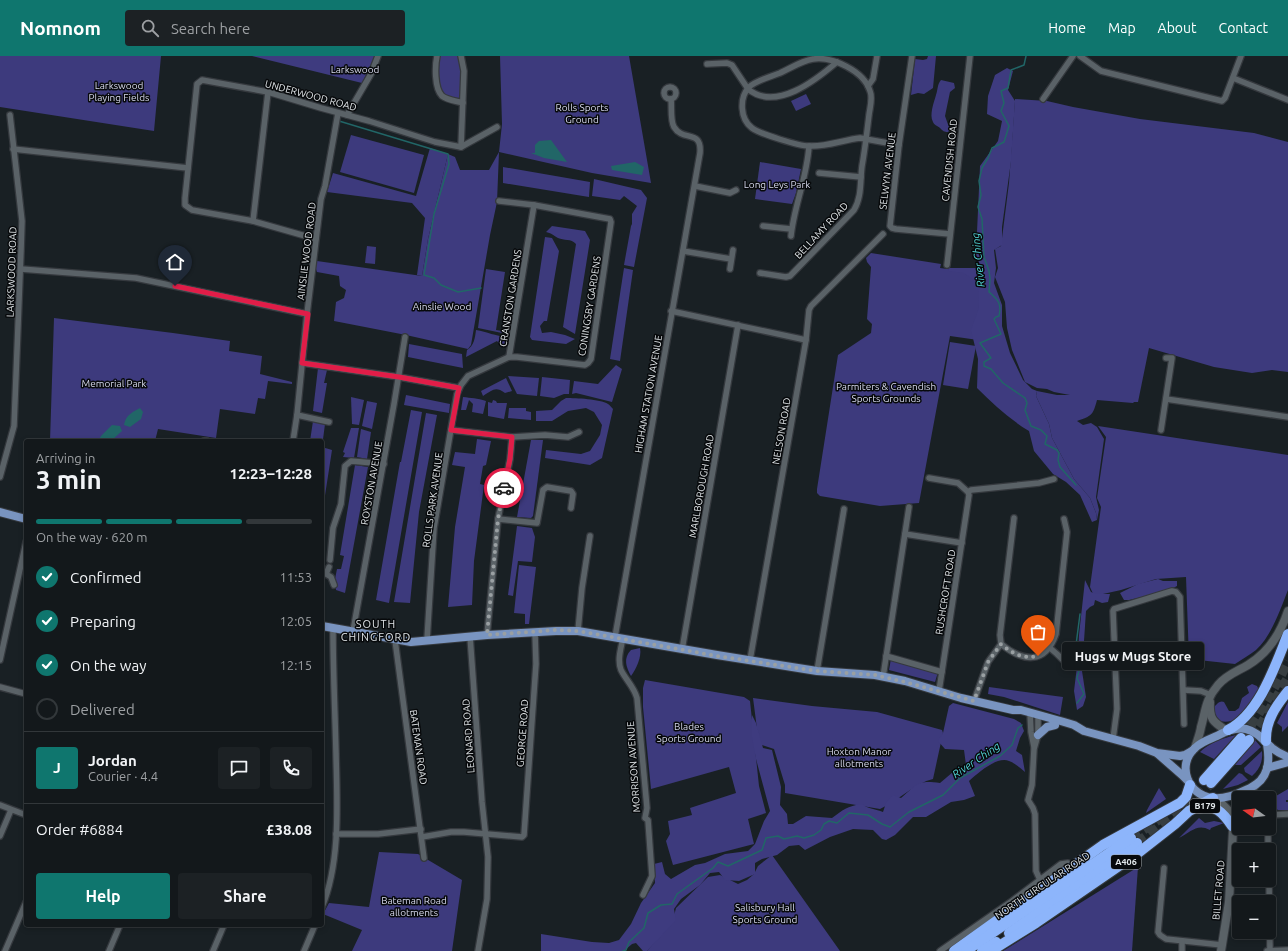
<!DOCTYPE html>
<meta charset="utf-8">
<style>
body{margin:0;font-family:Ubuntu,sans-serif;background:#1c2124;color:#f1f3f6;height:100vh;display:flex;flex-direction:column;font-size:15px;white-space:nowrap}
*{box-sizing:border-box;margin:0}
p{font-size:13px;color:#9da0a3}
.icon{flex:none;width:22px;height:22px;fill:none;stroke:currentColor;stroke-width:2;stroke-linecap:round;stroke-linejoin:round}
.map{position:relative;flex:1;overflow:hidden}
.details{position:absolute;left:24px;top:383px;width:300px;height:488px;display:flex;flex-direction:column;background:#13181b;border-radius:4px;box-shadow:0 2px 6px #0003,0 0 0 1px #32373a}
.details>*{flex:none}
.needle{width:26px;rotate:284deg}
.tools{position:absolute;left:1232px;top:735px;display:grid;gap:8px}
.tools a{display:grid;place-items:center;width:44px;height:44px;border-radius:4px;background:#13181b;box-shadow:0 2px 6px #0003,0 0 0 1px #32373a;font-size:20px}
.pin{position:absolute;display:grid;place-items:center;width:34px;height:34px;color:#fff;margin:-41px -17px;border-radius:50% 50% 50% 0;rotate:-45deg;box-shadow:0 0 4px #0007}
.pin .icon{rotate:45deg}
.courier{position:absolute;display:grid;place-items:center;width:40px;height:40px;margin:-20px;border:3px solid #e11d48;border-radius:50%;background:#fff;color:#222;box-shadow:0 1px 5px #0007}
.bubble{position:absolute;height:28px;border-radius:4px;background:#13181b;box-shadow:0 2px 6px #0003,0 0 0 1px #32373a;font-size:13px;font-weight:600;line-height:28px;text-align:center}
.summary em{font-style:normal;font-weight:600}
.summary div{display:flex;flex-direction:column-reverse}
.summary{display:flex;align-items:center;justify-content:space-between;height:68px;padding:0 12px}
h1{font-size:26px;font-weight:600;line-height:30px}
.bar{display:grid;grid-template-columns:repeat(4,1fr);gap:6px 4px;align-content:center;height:48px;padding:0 12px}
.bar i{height:5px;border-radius:3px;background:#32373a}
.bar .active{background:#0f766e}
.bar p{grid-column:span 4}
.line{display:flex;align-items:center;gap:10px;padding:0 12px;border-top:1px solid #32373a}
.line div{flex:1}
.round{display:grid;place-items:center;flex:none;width:42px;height:42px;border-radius:4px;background:#1c2124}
ol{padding:0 12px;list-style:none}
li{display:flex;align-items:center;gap:12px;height:44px}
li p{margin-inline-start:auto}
li .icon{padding:4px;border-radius:50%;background:#0f766e;color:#fff;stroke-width:4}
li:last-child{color:#9da0a3}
li i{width:22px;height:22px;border:2px solid #32373a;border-radius:50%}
.primary-button{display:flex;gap:8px;margin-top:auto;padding:8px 12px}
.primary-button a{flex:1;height:46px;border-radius:4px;background:#0f766e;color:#fff;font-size:16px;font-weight:600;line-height:46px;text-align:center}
.primary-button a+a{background:#1c2124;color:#f1f3f6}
header{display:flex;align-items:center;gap:24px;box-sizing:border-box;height:56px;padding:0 20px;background:#0f766e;color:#fff}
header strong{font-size:19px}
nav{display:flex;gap:22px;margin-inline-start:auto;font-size:14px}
.search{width:280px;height:36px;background:#1c2124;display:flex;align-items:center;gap:10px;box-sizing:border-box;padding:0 14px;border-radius:4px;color:#9da0a3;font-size:15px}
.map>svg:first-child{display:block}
</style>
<header>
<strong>Nomnom</strong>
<div class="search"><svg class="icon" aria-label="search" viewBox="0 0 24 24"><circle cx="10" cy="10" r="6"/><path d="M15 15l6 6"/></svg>Search here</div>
<nav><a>Home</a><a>Map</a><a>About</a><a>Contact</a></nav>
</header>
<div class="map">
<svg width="1288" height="895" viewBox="0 0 1288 895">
<rect width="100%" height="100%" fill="#192024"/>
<g fill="#3d3a7d">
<path d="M0,0H161L154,75L0,51Z"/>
<path d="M437,0H461L463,47L447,43L439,35Z"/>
<path d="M500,0H629L651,127L592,117L499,96L502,68Z"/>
<path d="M928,0H936L933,32L924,38L918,37L911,39L915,3L923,4L927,3Z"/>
<path d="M941,24L954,27L955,32L950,36L945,60L950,74L948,76C944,76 943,75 940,72C938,70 934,69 933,66C929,59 934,46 936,39C938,33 937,29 941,24Z"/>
<path d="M806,38L811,48L796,55L791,45Z"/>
<path d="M1015,43L1047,45L1073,51L1140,63L1254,77L1288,86V316L1272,314L1252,317L1214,311L1149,292L1138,346H1134L1133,347L1097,344C1093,359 1092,360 1077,365L1083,369L1091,367L1097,371L1104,383L1096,441L1099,454L1097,464L1096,457L1090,442L1074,423L1052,382L1049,368L1036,340L1037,335L1057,339H1070L1054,336L1047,333L1037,332L1025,326L1012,294L1007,272L1005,246L995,221L998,212L995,193L1001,190L1009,127Z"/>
<path d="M351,79L424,99L414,137L340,116Z"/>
<path d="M430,92L448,98L428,183L422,220L417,219L425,162L412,147L327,136L333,117L416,140Z"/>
<path d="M760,106L801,113L796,137L792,148L755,143Z"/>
<path d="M503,111L590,126L589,141L503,127Z"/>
<path d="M594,123L641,134L647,142L634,211L624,209L631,170L632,168V158L637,150L624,140L620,144L592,140Z"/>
<path d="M552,170L585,175L590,184L575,278L563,271L576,188C571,182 564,185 558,182C553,179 551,177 546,176Z"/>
<path d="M545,181L552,182L559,195L547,265H544L540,270L542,277L551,276L565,279L575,283L566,288L532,284L530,281Z"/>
<path d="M367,190L376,191L375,208L365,207Z"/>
<path d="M871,197L941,208L940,212L963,215L980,227L978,284L950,280L919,447L880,450L820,440L817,437V433L838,299L871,277L872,268L867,263L871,211L867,206L866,202Z"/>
<path d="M624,212L633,214L620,305L610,303Z"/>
<path d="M486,213L505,216L496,274L502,275V277L478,272Z"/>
<path d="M54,262L173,277L230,285L229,295L262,300L260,318L292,326V328L268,325L265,343L258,342L255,358L220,353L216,382L158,373L155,385H50Z"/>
<path d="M476,274C487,276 496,280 506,281L504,290L502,291L497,285L466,301L467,294C474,290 475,282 476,274Z"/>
<path d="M950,286L976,290L968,333L943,329Z"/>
<path d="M409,288L462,298L463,312L408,301Z"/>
<path d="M616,309L622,313L612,346L576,337L572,338L574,325L598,328Z"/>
<path d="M318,312L327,314L324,327H327L322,357L313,355Z"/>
<path d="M508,320L539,322L537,340L517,338Z"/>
<path d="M542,321L570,324L569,338H564L554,342L540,340Z"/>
<path d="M506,322L512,335L505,337C495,330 493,334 483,340L481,335Z"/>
<path d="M406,339L450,348L449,357L404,349Z"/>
<path d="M351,341L364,344L359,369L352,368Z"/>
<path d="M463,341C471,342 477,342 486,345L483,358L472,356L473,348L469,344L466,354H461Z"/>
<path d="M566,342C576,342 600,343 608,348C610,349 611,351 613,353L602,402L590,409L545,402L546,394L581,398L590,395L600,379L602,369L594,356L586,352L568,355L552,365H536V355L552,354L561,345Z"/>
<path d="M493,344L496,345L497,347H507L504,363L488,360V346L492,347Z"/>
<path d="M367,345L377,347L372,373L362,370Z"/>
<path d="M509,352H526V355L531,356V364L508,362Z"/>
<path d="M411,354L422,356L389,547L376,544L400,406H401Z"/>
<path d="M426,357L437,359L419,456L410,547L394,546Z"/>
<path d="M313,365L325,368L322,391L332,394L322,459V385H310Z"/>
<path d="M1098,370L1288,399V534C1280,554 1272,579 1256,594C1250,599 1242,603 1235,608L1189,603L1186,521L1156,523L1121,534L1094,540L1090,531L1101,451L1097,442L1106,381Z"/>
<path d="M351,372H359L354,402L343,401L345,397L343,396Z"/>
<path d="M361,373L371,376L367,403L357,401Z"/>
<path d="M477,383L491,385L486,409L483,410L480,428L484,429L474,505L472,549L448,551L455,471L465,411L452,409L455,396L475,398Z"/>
<path d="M531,384H543L533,460L531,462L517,461Z"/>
<path d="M355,409L368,411L345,537L336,534L335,523L337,513H341L344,500L340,499Z"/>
<path d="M517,470L532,472L535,481L532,506L518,505L513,540L508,539Z"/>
<path d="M519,509L536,511L529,568H525V558L514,557Z"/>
<path d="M891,603L938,616L935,626L889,614Z"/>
<path d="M645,624L744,641L750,645L759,730L766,757L748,763L754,788L673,809L666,785L670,778L668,765L692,759L690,752L736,737L729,711L651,733L643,651V632Z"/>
<path d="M1252,628L1257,630L1259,634C1250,649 1239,670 1220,665L1214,657V651C1217,648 1220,644 1224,646L1229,655H1235L1239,652L1242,642L1249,637L1247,631Z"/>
<path d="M989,631L1063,641L1060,659L1004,641L988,638Z"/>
<path d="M753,642L812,650L877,656L942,674L943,677L933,723C915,727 898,745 880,753L785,737V729L774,693L759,688Z"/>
<path d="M1236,679L1214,703L1200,696C1209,687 1223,682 1236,679Z"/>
<path d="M1255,684L1261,691L1241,709H1235Z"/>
<path d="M1262,695C1263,705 1260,713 1252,720L1245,716L1244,712Z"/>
<path d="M1239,717L1242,718L1248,724L1238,729L1223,733Z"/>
<path d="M1288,733V744H1286V746H1288V754H1278L1275,752L1276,740Z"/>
<path d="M1199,762L1205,767L1214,765L1224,767L1211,772L1210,774C1197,767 1191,776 1179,782Z"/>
<path d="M379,796L418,798L462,824L452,895H352L362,874L323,858L329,847L369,851Z"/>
<path d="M772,799L840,895H647L673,864L676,852L708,821L720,819L738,828L747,824L754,818L758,810Z"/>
<path d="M1138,811L1132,895H1003Z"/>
</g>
<g fill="#3e3b7f">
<path d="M252,0H375L362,27Z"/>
<path d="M1007,12L1013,15L1008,34L1015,45L1011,105L1002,171V189L994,194L996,212L994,227L1002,249V270L1010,297L1023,324L1032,333L1037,335L1036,340L1049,368L1052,382L1074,423L1090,442L1096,457L1097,464L1092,466L1080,439L1066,426L1053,418L1034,395L1029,375C1009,363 993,348 977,332L978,303L971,274L979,252L978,227L964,217L949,215L948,212H981L976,198L980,110L998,85L1002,65L987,58L988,40L995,19Z"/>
<path d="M499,96L497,146L490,179L471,289L468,293L406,279L334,265L336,246L344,242L346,234L340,230L339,220L317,216L315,210L317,205L422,220L428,183L448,98L455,101L460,114H489Z"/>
<path d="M1158,523L1163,525H1177V530L1167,535L1129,544H1124L1120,537L1138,528Z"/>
<path d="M1085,524L1091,536L1096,538H1110L1108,546L1102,547L1095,544L1094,549L1090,551L1086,555L1082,615L1086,641L1083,650L1077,654L1074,635L1078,602L1079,579Z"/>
<path d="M640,592C642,601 636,613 631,620C626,611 623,602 631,594Z"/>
<path d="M1288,646V670L1282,676V671L1277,667Z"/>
<path d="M953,647L1014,663L1021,667L1024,675L1020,682L1016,695L1022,699L1025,716C1020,712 1015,707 1009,705C997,700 978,717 969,725L975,740L964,744L951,746L926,761H913L895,779L886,784L882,783L873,774L853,773L830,781L805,794L799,789L789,790L777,799L762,803L755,807V818L739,825L725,824L719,816L710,817L700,829L681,843L674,853L676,864L647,895H643L636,887L632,888L624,895H541V878L592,886L609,887L619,884L631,868L641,847L655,827L654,808L662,806L665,818L671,823L695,809L705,807L725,798L748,795L755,788L764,765L770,755L756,703L752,681V659L756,667L763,692L772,694L781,731L780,749L787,758L788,768H793L806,760L832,762C843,754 847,750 862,748C868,753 876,753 883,756L886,747L893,739L901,742C918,728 917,724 940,727L953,716L963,715L966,709L964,694L945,693L938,685L943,677L949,650Z"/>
<path d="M1159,732L1166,743L1146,757L1147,754Z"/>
</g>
<g fill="#216667">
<path d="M551,84L567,106L544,102L531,97H535V89L539,85Z"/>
<path d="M635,106L644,111L642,119L612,114L611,110Z"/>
<path d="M140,352L143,356L141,363L130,371L124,369C126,359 131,357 140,352Z"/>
<path d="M112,369L120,370L122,375L111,385H98L101,380Z"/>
</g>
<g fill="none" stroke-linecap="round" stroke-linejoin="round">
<g stroke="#216667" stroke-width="1.5">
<path d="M1026,0L1024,9L1011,14L1008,32L1001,35L1004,47L1001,55L1009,70L1004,86L992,92L988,102L982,112L979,125L981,139L978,151L982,163L984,201L989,215L990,223L989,236C998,244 1002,247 999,260L996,261L994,263L1001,278L980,287L991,302L984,306V310L991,313L1003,327L1025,342L1027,347L1025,354L1031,370L1041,374L1047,380L1045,388L1057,394L1059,397L1058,404L1060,411L1076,429"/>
<path d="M339,65L448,98L449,108L434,158L424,219L434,222L441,229L458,236L481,232"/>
<path d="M1077,647L1084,638L1077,622L1081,608V603L1076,589L1080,558"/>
<path d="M623,895L626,894L629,886L644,872L648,857L661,849L672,848L677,838L713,812L718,806L728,810L762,794L766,782L778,780L784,783L797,780L804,782L814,779L821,774L824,768L829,765L837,767L849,757L868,759L882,768L890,771L909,756L943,739L960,722L1000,700L1012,689L1018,672L1022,669"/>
</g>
<g stroke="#373e41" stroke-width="10" stroke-dasharray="10 5" stroke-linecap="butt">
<path d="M1241,682C1260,658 1274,633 1288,605"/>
<path d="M1250,683L1262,667L1288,622"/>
<path d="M1131,782L1161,762"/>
<path d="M1137,787L1188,750L1211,727"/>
</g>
<g stroke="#35393e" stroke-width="8">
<g id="street">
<path d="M437,0C435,9 434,32 442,40C447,44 456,45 463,47"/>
<path d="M912,0L899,89L890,170L892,172L896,173L950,178"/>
<path d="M1080,0L1101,15L1222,45L1225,42L1241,0"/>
<path d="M707,8L727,7L732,9L748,33C776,56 816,24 837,6"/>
<path d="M1233,22L1288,44"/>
<path d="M868,30L873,23L877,0"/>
<circle cx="670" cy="37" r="6"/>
<path d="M1043,43L1073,0"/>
<path d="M347,59L371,18L378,0"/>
<path d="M461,91L464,15L461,0"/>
<path d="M13,93L188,112"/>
<path d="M819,117L861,121"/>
<path d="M695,130L730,137L736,134"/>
<path d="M253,165L268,36"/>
<path d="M763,170L791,173"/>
<path d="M791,180C794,150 807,122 809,90"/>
<path d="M316,183L253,165L192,154L185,149V142L197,28L202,24L268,36L321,52L369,65L435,86L461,91L497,71"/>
<path d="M683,195L731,203"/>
<path d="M947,209L970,0"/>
<path d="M21,213L136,222L307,258"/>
<path d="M730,213L733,194"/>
<path d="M760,217L786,221L790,220L854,154C862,141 860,125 862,110C865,93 867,76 869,59C870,51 873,42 870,35C864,15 832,0 813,3C801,5 791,12 780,17C770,21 757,24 749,31C739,42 740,63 752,72C760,78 799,90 809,90C826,91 843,84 860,82L899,89"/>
<path d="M671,255L806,284"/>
<path d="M509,301L534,149"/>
<path d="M302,307L399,321L459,332"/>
<path d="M1166,343L1288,361"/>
<path d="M297,359L329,366"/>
<path d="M451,374L512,381L545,379L568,381L579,376"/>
<path d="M1161,374L1172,302H1166"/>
<path d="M204,385H207"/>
<path d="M293,385L297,359L307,258L321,143L325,130L338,57"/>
<path d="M0,421L14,370L21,195L22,165L10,59"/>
<path d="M929,422L958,427L968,436L969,439L939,635"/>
<path d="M968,436L971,434L1039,427L1054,423"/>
<path d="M1014,462L1000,579L1001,588C1023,606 1045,609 1056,578L1067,476L1064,463"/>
<path d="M498,463L537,467L543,434L547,431L571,435L573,438L571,452"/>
<path d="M905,478L962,487"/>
<path d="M330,504L333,472L341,448L345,410L351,405L384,408"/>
<path d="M329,511L326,518L331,521L334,529"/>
<path d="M353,575L394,348L405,281"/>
<path d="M578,575L582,532L590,480"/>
<path d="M487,579L498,463L510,403L512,381"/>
<path d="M470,580L482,746L488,801L487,843L478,895"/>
<path d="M615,581L700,97C702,73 683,86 674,71C670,64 672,51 671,43"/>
<path d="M623,582C621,592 617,604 621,614C626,624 634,631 637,642L647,752L645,762L648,764L652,820L643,839"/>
<path d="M395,584L424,802"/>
<path d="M427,584L434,472L457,338L461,329L468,320L509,301H517L585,309L588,307L591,303L611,166L610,163L534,149L499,145"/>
<path d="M1050,592L1057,598L1067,608"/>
<path d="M682,594L738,269"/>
<path d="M886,600L942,616"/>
<path d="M0,604L26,486"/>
<path d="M750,604L806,284L809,254L811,250L883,178"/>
<path d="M817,615L844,453"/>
<path d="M883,621L909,451"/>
<path d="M0,631L26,638"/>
<path d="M1184,634L1201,635L1211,639"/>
<path d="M974,645L988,606L1001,588"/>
<path d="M1030,657L1031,676L1034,691"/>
<path d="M1038,659V679L1034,693L1032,729L1028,744L1033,752L1035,758L1036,815L1040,824"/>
<path d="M1113,683L1117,653L1113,555L1114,553L1172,535L1176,536L1180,541L1184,668"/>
<path d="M0,749L26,759"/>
<path d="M1269,759L1288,758"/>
<path d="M1268,772V794"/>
<path d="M336,778H378L421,773"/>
<path d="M0,780L11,754"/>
<path d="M422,781L451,776H464L522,781L524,779L536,608L535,576"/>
<path d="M1164,812L1158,876L1160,879L1166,883L1222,889"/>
<path d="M1269,824L1270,895"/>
<path d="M322,835H323"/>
<path d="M322,851C341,805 337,746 336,697C335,655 333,614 333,572"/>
<path d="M5,895L26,846"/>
<path d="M109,895L120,869"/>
<path d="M213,895L224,869"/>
<path d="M304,895L315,869"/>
<path d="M940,895L1012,845L1061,808L1068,807L1072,810"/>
<path d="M1182,895V885"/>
<path d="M1267,895L1288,894"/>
</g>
</g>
<g stroke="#35393e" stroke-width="10">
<g id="secondary">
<path d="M1210,646C1209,663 1213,666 1227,675"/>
<path d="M1195,692C1197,685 1200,678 1201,671C1206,654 1205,644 1218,629C1226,619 1238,615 1248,609C1268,597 1281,576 1288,555"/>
<path d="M1246,742L1255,729"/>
<path d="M1217,743L1229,755L1232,769"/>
<path d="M1221,895L1229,846L1233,774L1239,752"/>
</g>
</g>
<g stroke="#35393e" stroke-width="10">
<g id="primary">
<path d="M0,456L26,463"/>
<path d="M322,570L411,586L487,579L556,575H578L717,599L817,615L875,619L905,625L961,642L1013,654H1021L1064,666L1074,669L1084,675L1139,690L1157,697L1180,700L1185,699L1192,695"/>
<path d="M1038,679L1047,671L1055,669"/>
<path d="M1267,688C1270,706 1269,723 1250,732C1239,737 1225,744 1212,742C1188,739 1176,709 1195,692C1201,686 1210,683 1217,680C1226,675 1235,671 1246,673C1258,676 1263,684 1272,692C1277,696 1283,699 1288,701"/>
<path d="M1158,698L1182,719L1188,725"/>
<path d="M1267,712L1288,706"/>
</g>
</g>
<g stroke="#35393e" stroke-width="12">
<g id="highway">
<path d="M1228,674C1260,657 1275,610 1288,578"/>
<path d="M1266,685C1265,665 1276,650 1288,635"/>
<path d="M1204,724L1241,682"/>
<path d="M1211,727L1249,684"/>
<path d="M1199,752C1215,747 1224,758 1232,770"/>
<path d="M1009,877L1137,787"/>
<path d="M954,895L1103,789L1180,747L1186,741L1190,729"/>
<path d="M966,895L1131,782"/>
<path d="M982,895L996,886"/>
<path d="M991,895L1036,867L1138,797L1175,768L1189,755L1213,742"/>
</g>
</g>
<use href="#street" stroke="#5a6267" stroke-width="5.5"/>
<use href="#secondary" stroke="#5a6267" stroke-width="8"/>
<use href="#primary" stroke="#7994c0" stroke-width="8"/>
<use href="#highway" stroke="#8db5fb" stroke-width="10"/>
</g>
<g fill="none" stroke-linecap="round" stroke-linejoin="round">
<path stroke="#9aa0a3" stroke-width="4" stroke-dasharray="0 7.2" d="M504,432L498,463L487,579L556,574L578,575L717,600L817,615L875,619L905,626L974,645L988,606L1001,588C1013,598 1023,603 1038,600"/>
<path stroke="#e11d48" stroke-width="5" d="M175,230L308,258L302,307L399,321L459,332L451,374L512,381L510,403L504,432"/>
</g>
<g text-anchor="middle" stroke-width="3" stroke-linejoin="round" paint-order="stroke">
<g fill="#07090b" stroke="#9fa3a6" stroke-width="1">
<rect x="1190" y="743" width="30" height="14" rx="3"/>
<rect x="1111" y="799" width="30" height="14" rx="3"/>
</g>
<g font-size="9" font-weight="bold" fill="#e0e5e8">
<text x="1205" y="753">B179</text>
<text x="1126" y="809">A406</text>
</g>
<g font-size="10" fill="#d7d9ed" stroke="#07090b">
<text x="355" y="17">Larkswood</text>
<text x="119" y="33">Larkswood<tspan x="119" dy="12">Playing Fields</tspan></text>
<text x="582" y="55">Rolls Sports<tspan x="582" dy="12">Ground</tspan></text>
<text x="777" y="132">Long Leys Park</text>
<text x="442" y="254">Ainslie Wood</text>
<text x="114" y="331">Memorial Park</text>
<text x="886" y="334">Parmiters &amp; Cavendish<tspan x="886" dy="12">Sports Grounds</tspan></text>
<text x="689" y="674">Blades<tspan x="689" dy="12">Sports Ground</tspan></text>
<text x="859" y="699">Hoxton Manor<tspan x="859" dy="12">allotments</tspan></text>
<text x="414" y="848">Bateman Road<tspan x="414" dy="12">allotments</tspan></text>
<text x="765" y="855">Salisbury Hall<tspan x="765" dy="12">Sports Ground</tspan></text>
</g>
<g font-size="10" fill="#e0e5e8" stroke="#07090b">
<text transform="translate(311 39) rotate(15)" y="4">UNDERWOOD ROAD</text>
<text transform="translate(949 104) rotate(-84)" y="4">CAVENDISH ROAD</text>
<text transform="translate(887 115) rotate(-83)" y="4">SELWYN AVENUE</text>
<text transform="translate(821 174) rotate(-47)" y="4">BELLAMY ROAD</text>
<text transform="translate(306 195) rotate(-83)" y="4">AINSLIE WOOD ROAD</text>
<text transform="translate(11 216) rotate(-88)" y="4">LARKSWOOD ROAD</text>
<text transform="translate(510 242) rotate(-81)" y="4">CRANSTON GARDENS</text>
<text transform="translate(589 250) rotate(-81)" y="4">CONINGSBY GARDENS</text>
<text transform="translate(648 338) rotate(-80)" y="4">HIGHAM STATION AVENUE</text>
<text transform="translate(781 375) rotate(-80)" y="4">NELSON ROAD</text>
<text transform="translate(371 427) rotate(-80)" y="4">ROYSTON AVENUE</text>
<text transform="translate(701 430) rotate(-80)" y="4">MARLBOROUGH ROAD</text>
<text transform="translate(432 444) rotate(-82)" y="4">ROLLS PARK AVENUE</text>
<text transform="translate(945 536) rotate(-81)" y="4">RUSHCROFT ROAD</text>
<text transform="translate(522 677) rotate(-86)" y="4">GEORGE ROAD</text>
<text transform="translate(468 680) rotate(-94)" y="4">LEONARD ROAD</text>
<text transform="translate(419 691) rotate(82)" y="4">BATEMAN ROAD</text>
<text transform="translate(633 711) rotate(-94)" y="4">MORRISON AVENUE</text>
<text transform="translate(1042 829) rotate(-34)" y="4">NORTH CIRCULAR ROAD</text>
<text transform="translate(1218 834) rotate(-85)" y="4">BILLET ROAD</text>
</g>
<g font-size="11" font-style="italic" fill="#54d7d9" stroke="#07090b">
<text transform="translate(978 204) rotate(-96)" y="4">River Ching</text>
<text transform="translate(976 704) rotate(-34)" y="4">River Ching</text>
</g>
<g font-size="11" letter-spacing="1" fill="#e0e5e8" stroke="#07090b">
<text x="376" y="572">SOUTH<tspan x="376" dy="13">CHINGFORD</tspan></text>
</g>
</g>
</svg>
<div class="tools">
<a><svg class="needle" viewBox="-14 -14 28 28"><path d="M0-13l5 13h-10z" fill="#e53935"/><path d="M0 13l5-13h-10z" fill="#9da0a3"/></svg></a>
<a>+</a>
<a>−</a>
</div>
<div class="pin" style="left:1038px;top:600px;background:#ea580c"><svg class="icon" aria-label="bag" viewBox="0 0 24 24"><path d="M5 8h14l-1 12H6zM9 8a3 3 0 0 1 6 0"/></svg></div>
<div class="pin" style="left:175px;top:230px;background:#1f2937"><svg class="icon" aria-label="home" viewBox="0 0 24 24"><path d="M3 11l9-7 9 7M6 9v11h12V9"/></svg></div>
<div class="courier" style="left:504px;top:432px"><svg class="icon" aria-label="car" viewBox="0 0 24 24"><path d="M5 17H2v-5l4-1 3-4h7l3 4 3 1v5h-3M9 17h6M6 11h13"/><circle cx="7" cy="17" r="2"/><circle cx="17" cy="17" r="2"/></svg></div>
<div class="bubble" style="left:1062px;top:586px;width:142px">Hugs w Mugs Store</div>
<section class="details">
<div class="summary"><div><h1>3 min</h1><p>Arriving in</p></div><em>12:23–12:28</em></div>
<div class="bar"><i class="active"></i><i class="active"></i><i class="active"></i><i></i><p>On the way · 620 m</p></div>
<ol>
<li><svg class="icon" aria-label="check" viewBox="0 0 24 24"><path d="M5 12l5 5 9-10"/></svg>Confirmed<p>11:53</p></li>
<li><svg class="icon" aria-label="check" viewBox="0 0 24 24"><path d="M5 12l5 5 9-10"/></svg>Preparing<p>12:05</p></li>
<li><svg class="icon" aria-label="check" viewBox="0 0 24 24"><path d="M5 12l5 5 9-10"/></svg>On the way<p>12:15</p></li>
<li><i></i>Delivered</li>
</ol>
<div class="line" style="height:72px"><b class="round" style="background:#0f766e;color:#fff">J</b><div><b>Jordan</b><p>Courier · 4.4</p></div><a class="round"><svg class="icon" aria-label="chat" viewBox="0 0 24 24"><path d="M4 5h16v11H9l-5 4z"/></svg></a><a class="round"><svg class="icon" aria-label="phone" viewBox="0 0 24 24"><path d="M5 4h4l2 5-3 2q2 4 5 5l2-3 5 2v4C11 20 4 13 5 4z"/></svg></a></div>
<div class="line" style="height:52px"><div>Order #6884</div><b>£38.08</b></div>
<div class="primary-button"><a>Help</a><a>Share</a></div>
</section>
</div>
